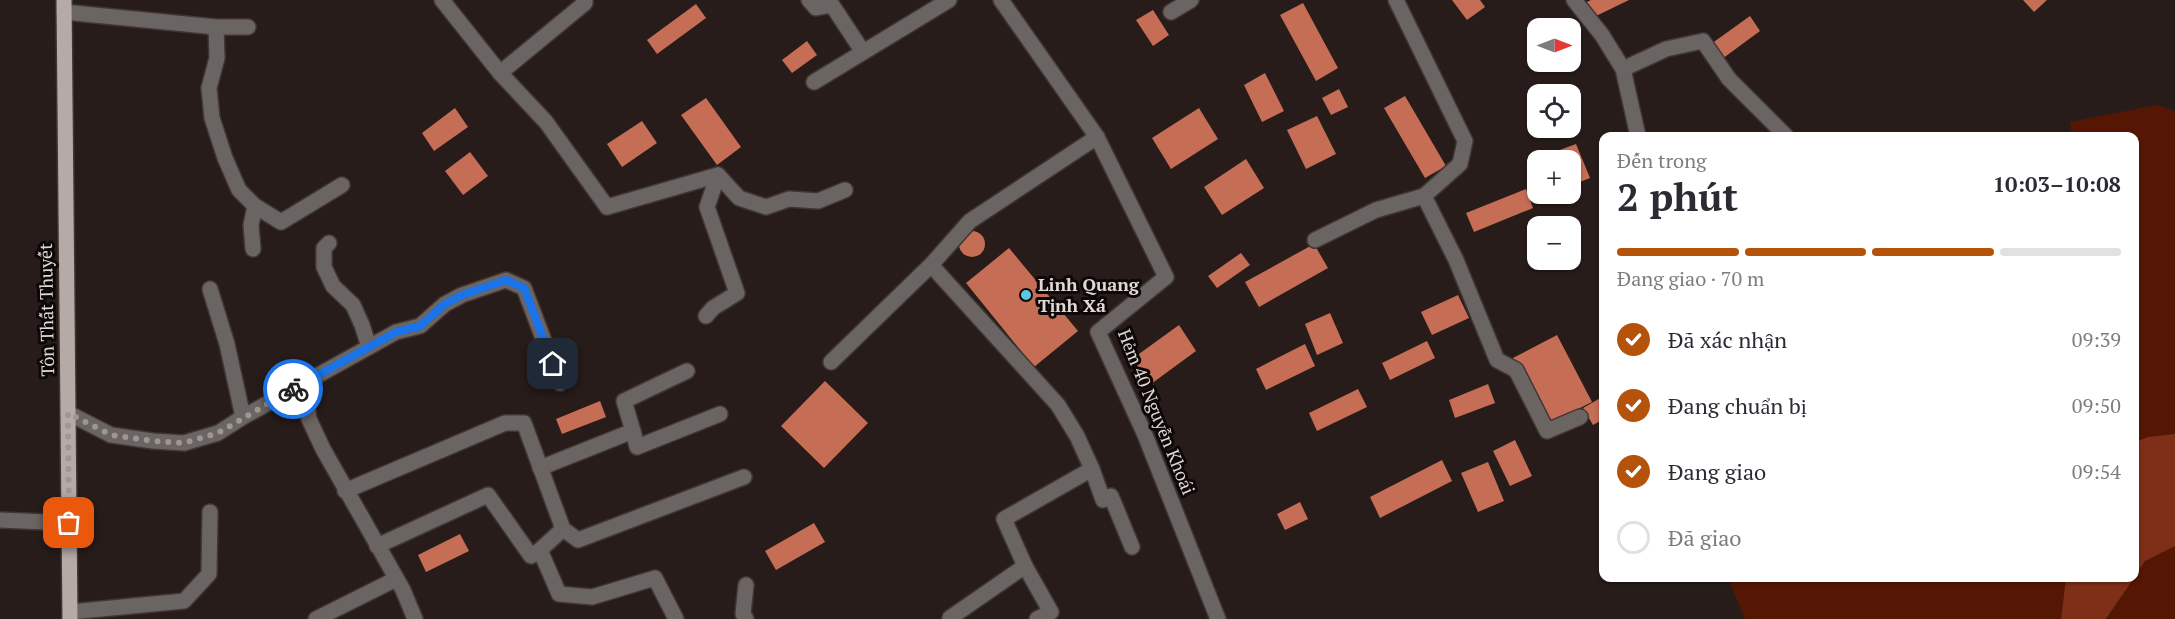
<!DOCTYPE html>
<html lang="vi">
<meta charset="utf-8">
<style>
body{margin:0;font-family:"PT Serif",serif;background:#f2f2f3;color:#2b2b33;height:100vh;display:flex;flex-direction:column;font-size:22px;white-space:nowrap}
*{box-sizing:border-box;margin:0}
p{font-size:20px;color:#7c7c81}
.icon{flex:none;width:33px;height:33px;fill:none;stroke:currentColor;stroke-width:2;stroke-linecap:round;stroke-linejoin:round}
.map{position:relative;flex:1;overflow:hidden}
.side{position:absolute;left:1599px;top:132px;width:540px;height:450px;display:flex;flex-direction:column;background:#fff;border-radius:12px;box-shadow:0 2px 4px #0004}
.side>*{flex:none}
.needle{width:39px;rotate:90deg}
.buttons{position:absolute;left:1527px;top:18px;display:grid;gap:12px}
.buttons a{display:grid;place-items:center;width:54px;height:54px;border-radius:12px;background:#fff;box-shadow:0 2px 4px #0004;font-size:30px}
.pin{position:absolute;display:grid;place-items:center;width:51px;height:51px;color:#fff;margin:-26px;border-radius:12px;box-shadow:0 3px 9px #0006}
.courier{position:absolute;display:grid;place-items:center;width:60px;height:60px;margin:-30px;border:4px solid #1a73e8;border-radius:50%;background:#fff;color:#222;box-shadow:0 2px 8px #0007}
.overview em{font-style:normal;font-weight:700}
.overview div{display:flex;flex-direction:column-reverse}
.overview{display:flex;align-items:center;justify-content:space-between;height:102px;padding:0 18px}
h1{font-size:39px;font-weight:700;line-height:45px}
.bar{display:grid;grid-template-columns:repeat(4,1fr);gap:9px 6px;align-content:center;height:72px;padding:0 18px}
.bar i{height:8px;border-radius:4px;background:#e1e1e2}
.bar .on{background:#b45309}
.bar p{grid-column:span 4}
ol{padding:0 18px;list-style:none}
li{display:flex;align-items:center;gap:18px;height:66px}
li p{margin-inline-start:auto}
li .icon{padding:6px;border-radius:50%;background:#b45309;color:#fff;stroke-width:4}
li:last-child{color:#7c7c81}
li i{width:33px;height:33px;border:3px solid #e1e1e2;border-radius:50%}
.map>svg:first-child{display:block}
</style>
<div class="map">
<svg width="2175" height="619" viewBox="0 0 2175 619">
<rect width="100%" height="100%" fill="#271c19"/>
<g fill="#551704">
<path d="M2157,105L2175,111V434L2148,437L2135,442L2134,136H2072L2070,122Z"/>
<path d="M2175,546V619H2107L2145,561Z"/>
<path d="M1728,578H2066L2061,619H1745Z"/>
</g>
<g fill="#7f2f17">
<path d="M2175,434V546L2145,561L2134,577L2135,442L2148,437Z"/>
<path d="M2066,578H2134L2106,619H2061Z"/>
</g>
<g fill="#c66e55">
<path d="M1452,0H1480L1485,7L1467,20Z"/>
<path d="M1591,0H1629L1592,18L1585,3Z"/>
<path d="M2023,0H2047L2034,12Z"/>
<path d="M1303,3L1338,68L1316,81L1280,15Z"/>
<path d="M696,4L706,18L657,54L647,40Z"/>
<path d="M1153,10L1169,35L1153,46L1136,20Z"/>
<path d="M1750,16L1760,31L1722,59L1711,44Z"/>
<path d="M807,41L817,55L792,73L782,60Z"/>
<path d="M1265,73L1284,111L1262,122L1244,85Z"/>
<path d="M1339,89L1348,107L1331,115L1322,98Z"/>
<path d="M1405,96L1446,166L1425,178L1384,108Z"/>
<path d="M706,98L741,147L717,165L681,115Z"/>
<path d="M455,108L468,127L434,151L422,133Z"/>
<path d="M1199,108L1218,139L1171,169L1152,138Z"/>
<path d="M1317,116L1336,154L1306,169L1287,130Z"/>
<path d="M642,121L657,143L622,167L607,144Z"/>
<path d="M1576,144L1590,178L1570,186V160H1561L1557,151Z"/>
<path d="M470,152L488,176L463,195L445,171Z"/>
<path d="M1246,159L1264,188L1222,215L1204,187Z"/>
<path d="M1526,189L1533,208L1474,232L1466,213Z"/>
<circle cx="972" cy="244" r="13"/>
<path d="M1314,244L1328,268L1259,307L1245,282Z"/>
<path d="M1009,248L1078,331L1034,367L966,283Z"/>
<path d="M1241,253L1250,265L1217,288L1208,276Z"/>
<path d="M1458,295L1469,318L1432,335L1421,312Z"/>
<path d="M1330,313L1343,343L1317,355L1305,324Z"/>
<path d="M1179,325L1196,351L1151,384L1132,359Z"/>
<path d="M1557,335L1592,402L1546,425L1511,359Z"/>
<path d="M1427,341L1435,358L1390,380L1382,363Z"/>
<path d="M1305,344L1315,366L1266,390L1256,369Z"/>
<path d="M825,381L868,423L824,468L781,426Z"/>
<path d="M1488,384L1495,403L1455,418L1449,400Z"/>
<path d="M1358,389L1367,407L1317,431L1309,413Z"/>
<path d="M1604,396V419L1593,425L1583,408Z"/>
<path d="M600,401L606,417L562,434L556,419Z"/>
<path d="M1515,440L1532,476L1510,486L1493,451Z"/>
<path d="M1442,460L1452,481L1380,518L1370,497Z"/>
<path d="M1488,462L1504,501L1478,512L1461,473Z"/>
<path d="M1300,502L1308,519L1285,530L1277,514Z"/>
<path d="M814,523L825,542L776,570L765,551Z"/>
<path d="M460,534L469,551L426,572L418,555Z"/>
</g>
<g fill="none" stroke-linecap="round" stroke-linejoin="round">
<g stroke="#413633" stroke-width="18">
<g id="minor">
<path d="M442,0L500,73L546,122L607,207L718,175"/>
<path d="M809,0L816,8L832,5L863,52"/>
<path d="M1001,0L1097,137L1166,277L1098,332L1145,435L1218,619"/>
<path d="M1396,0L1465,141L1460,164L1424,196L1456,260L1497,360L1516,370L1547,431L1580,417"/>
<path d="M1574,0L1602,35L1623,69L1638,136"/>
<path d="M64,12L216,27H248"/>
<path d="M1171,12L1191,0"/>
<path d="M216,27L217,58L209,88L212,118L225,158L239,190L255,206L281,222L342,185"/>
<path d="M1623,69L1666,49L1703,41L1729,79L1786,136"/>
<path d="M500,73L585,3V0"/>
<path d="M814,82L949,0"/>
<path d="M718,175L739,198L766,207L789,199L818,201L845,190"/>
<path d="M1315,240L1376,210L1424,196"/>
<path d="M329,243L324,248V267L333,286L353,305L362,325L369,347"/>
<path d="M253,249L251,225L255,206"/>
<path d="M931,265L1058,405L1077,436L1092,469L1004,519L1025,566L1051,612L1037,619"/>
<path d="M210,289L227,344L243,417"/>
<path d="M706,316L713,308L737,293L707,207L718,175"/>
<path d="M831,362L931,265L970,221L1097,137"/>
<path d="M304,383L309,419L323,449L403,590L415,619"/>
<path d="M68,413L111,435L153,441L184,443L218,433L243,417L396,332L420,326L445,304L462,295L506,280L524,288L560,383"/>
<path d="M633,431L624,401L687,371"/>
<path d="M540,468L633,431L637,447L720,414"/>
<path d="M1092,469L1103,500L1111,496L1132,547"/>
<path d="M345,491L505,423H524L563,529L578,540L744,477"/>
<path d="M0,520L69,523"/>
<path d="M377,546L488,495L531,556L540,550L563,529"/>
<path d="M540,550L559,594L592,597L655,578L676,619"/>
<path d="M746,585L743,614L746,619"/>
<path d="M70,612L184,601L209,574L210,512"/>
<path d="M950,618L1025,566"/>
<path d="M316,619L396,579"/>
</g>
</g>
<g stroke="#413633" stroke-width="18">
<path id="major" d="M64,0L70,619"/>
</g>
<use href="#minor" stroke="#6a6462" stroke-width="15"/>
<use href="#major" stroke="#b6aaa6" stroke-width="15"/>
</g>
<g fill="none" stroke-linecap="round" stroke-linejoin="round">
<path stroke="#9f9693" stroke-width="6" stroke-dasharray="0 10.8" d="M69,523L68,413L111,435L153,441L184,443L218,433L293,389"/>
<path stroke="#1a73e8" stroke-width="8" d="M293,389L396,332L420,326L445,304L462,295L506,280L524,288L553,364"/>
</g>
<circle fill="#59c8e4" stroke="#0d0807" stroke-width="2" cx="1026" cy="295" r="6"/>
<g text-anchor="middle" stroke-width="6" stroke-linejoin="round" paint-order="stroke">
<g font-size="18" font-weight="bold" fill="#e0d8d5" stroke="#0d0807" text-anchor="start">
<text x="1038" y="291">Linh Quang<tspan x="1038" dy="21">Tịnh Xá</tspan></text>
</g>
<g font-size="18" fill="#e0d8d5" stroke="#0d0807">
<text transform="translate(47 310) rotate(-91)" y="6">Tôn Thất Thuyết</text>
<text transform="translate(1156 412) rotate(68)" y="6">Hẻm 40 Nguyễn Khoái</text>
</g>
</g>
</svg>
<div class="buttons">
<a><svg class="needle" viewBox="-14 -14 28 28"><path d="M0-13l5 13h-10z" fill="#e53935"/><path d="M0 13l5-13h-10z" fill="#7c7c81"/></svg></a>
<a><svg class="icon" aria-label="locate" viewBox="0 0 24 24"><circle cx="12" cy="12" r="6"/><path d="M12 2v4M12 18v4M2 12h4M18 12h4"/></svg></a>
<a>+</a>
<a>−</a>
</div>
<div class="pin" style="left:69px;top:523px;background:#ea580c"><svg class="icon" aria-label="bag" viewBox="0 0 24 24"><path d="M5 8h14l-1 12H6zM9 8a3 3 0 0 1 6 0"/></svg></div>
<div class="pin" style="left:553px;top:364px;background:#1f2937"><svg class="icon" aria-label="home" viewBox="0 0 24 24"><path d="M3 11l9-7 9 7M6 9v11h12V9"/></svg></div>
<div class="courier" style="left:293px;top:389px"><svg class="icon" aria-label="bike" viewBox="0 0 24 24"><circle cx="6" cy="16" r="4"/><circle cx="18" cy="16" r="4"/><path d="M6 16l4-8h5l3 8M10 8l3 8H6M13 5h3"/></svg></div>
<section class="side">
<div class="overview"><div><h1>2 phút</h1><p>Đến trong</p></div><em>10:03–10:08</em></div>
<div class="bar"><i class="on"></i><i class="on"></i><i class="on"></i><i></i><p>Đang giao · 70 m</p></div>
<ol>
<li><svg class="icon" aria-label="check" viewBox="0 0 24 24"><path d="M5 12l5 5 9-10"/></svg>Đã xác nhận<p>09:39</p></li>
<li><svg class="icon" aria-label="check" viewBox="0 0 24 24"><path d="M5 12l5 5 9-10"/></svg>Đang chuẩn bị<p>09:50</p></li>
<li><svg class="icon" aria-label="check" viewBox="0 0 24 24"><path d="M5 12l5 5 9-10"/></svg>Đang giao<p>09:54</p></li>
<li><i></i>Đã giao</li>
</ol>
</section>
</div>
